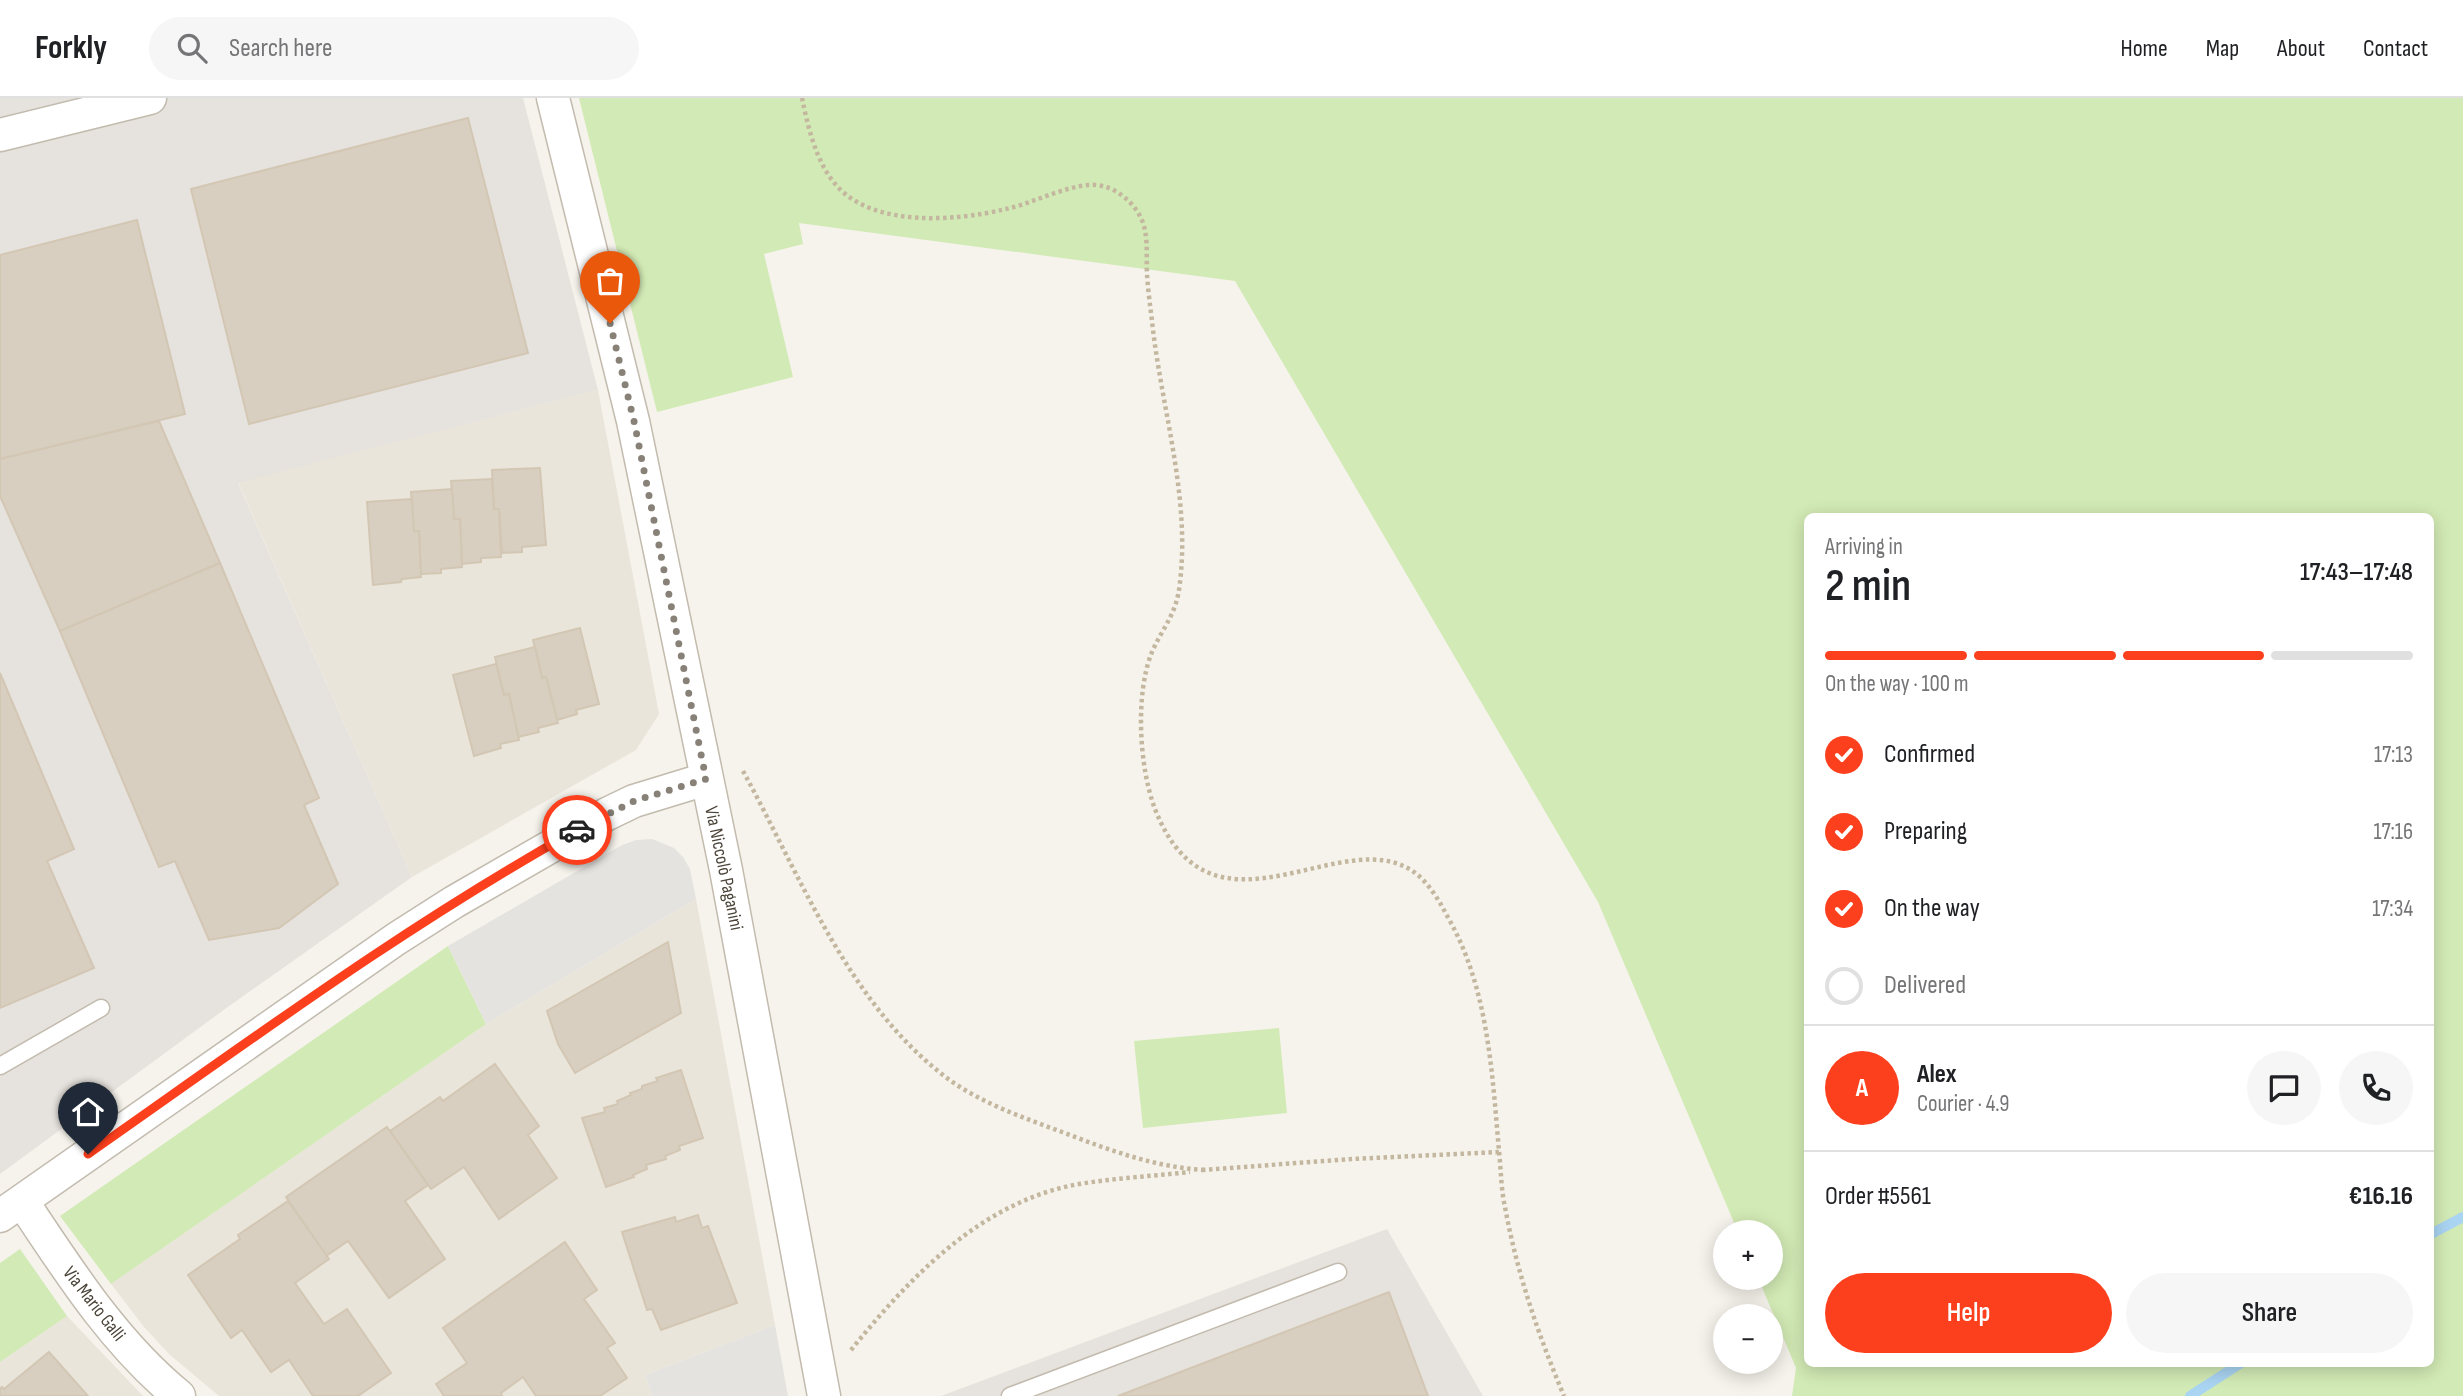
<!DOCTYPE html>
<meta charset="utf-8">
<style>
body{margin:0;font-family:"Sofia Sans Condensed",sans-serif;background:#f6f6f6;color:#202124;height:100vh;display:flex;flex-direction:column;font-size:26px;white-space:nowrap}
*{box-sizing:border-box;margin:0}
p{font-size:23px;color:#757577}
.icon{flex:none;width:38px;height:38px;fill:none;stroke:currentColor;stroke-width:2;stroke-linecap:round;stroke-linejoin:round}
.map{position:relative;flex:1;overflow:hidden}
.details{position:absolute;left:1804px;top:415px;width:630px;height:854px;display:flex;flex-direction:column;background:#fff;border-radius:10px;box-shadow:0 4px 18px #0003}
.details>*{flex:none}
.buttons{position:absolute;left:1713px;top:1122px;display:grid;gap:14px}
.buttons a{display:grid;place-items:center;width:70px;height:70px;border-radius:50%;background:#fff;box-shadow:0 4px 18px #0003;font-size:35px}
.pin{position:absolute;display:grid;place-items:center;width:60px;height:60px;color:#fff;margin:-72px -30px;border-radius:50% 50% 50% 0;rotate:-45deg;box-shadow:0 0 7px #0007}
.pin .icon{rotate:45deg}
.courier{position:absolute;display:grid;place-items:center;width:70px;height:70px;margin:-35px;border:5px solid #fc3f1d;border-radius:50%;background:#fff;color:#222;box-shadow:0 2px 9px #0007}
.summary em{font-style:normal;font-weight:600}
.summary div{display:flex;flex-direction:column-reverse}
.summary{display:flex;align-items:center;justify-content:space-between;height:119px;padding:0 21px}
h1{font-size:46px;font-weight:600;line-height:52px}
.bar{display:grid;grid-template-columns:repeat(4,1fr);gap:10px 7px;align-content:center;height:84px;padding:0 21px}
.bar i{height:9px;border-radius:5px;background:#e0e0e0}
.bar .selected{background:#fc3f1d}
.bar p{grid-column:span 4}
.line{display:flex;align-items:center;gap:18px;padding:0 21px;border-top:2px solid #e0e0e0}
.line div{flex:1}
.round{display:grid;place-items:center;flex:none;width:74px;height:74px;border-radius:37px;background:#f6f6f6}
ol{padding:0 21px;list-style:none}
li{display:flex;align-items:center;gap:21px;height:77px}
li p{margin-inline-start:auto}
li .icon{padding:7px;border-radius:50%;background:#fc3f1d;color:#fff;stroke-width:4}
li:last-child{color:#757577}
li i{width:38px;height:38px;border:4px solid #e0e0e0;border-radius:50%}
.button{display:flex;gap:14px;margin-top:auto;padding:14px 21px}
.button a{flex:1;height:80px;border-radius:42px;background:#fc3f1d;color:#fff;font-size:28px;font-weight:600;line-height:80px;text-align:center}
.button a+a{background:#f6f6f6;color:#202124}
header{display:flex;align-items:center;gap:42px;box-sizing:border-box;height:98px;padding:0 35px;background:#fff;border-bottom:2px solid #e0e0e0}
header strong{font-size:33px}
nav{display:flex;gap:38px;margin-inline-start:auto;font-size:24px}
.search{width:490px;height:63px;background:#f6f6f6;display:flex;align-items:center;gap:18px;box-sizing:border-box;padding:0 24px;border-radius:38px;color:#757577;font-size:26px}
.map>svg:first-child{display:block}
</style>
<header>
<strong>Forkly</strong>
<div class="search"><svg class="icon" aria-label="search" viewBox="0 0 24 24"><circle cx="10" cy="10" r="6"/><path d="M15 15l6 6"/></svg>Search here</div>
<nav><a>Home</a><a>Map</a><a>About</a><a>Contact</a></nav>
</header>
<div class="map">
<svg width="2463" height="1298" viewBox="0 0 2463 1298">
<rect width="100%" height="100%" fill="#f6f3ec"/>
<g fill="#eae5da">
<path d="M598,292L659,616L636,652L412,779L238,384Z"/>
<path d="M696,801L775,1227L645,1277L652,1298H219L170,1257L144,1229L111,1186L486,926Z"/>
<path d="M67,1218L143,1298H0V1264Z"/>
</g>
<g fill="#e6e2dd">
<path d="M0,0H523L598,292L238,385L412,779L225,911L0,1076Z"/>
<path d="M1387,1131L1483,1298H941Z"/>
</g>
<g fill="#d2eab5" fill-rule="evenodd">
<path d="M579,0H2463V1298H1792L1796,1270L1758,1180H1771V1134H1738L1598,804L1235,183L799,125L803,146L764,156L793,279L657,314ZM2431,418V1265H1808V418Z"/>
<path d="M448,848L486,926L111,1186L60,1118Z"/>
<path d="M1279,930L1287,1015L1143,1030L1134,943Z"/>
<path d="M20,1151L67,1218L0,1264V1165Z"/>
</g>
<g fill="#e5e3e0">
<path d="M652,741L674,750L683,759L690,771L696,801L486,926L448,848L622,747L636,742Z"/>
<path d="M775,1227L788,1298H652L645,1277Z"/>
</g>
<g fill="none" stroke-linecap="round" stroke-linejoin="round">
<g stroke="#a9d4f2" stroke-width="10">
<path d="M2431,1136L2463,1119"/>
<path d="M2190,1298L2241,1265"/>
</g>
</g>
<g fill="#d8cfc1" stroke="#d3c7b4" stroke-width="2">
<path d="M468,20L528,255L249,326L191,91Z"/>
<path d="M137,122L185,316L0,361V157Z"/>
<path d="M159,323L220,465L60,533L0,398V361Z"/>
<path d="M540,370L546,447L522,449V454L502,455L499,411H494L492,372Z"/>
<path d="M492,381L494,411H499L501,459L481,460V464L462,466L460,421H454L451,383Z"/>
<path d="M452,391L454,421H460L462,469L441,471V475L421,476L419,433H414L411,394Z"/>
<path d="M412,401L414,433H419L421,479L402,481L401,484L373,487L367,404Z"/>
<path d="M220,465L319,700L304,707L338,786L279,830L209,842L175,763L159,769L60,533Z"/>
<path d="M580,530L599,606L576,612L577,616L557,622L546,579L542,580L533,542Z"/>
<path d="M535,549L542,580L546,579L558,625L538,630L539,634L518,639L509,596L504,597L495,559Z"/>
<path d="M496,566L504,597L509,596L519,642L500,646L501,650L474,658L453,577Z"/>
<path d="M0,575L74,751L47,763L94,870L0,910Z"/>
<path d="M668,844L681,915L575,975L558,946L547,913Z"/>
<path d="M495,966L539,1028L528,1037L557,1080L499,1121L464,1069L431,1091L390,1033L440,999L443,1003Z"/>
<path d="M681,972L703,1040L679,1048L680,1052L665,1058L666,1061L646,1067L647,1071L633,1077L634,1079L606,1089L582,1020L605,1014L604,1010L618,1006L617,1003L631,997L630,995L642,991V988L658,983L656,980Z"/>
<path d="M387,1029L428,1087L405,1103L445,1161L389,1200L348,1143L326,1158L286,1099Z"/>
<path d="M288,1103L329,1161L295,1185L324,1226L347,1211L391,1275L358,1298H313L289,1262L271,1274L242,1232L231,1240L188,1177L240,1141L238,1137Z"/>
<path d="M698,1117L702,1130L708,1128L737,1205L661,1232L652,1211L647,1212L622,1134L675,1119L676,1124Z"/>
<path d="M565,1144L597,1192L584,1201L615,1245L607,1250L627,1280L600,1298H536L523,1279L501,1295L502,1298H444L436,1286L467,1265L443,1230Z"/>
<path d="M1389,1194L1428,1298H1118Z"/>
<path d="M49,1254L88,1298H0V1291L2,1289L4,1291Z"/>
</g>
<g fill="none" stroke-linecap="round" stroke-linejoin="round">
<g stroke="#c2bbae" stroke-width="19">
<g id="service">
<path d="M0,968L101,910"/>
<path d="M1010,1298L1338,1174"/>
</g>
</g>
<g stroke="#c2bbae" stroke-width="35">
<g id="minor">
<path d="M553,0L633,323L726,772L824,1298"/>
<path d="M0,37L150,0"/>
<path d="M22,1103C68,1172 114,1245 179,1298"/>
<path d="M0,1118L396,841L454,804L607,716L634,703L706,681"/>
</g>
</g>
<g stroke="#c4b79f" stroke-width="4.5" stroke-dasharray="3.5 3.5" stroke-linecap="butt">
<path d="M802,0C808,29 816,64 836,87C873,130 957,123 1006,111C1033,105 1060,90 1088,87C1110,85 1131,100 1141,120C1149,137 1146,157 1147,176C1148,194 1151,213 1153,232C1163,315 1190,400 1180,484C1177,516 1164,527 1152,554C1135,595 1139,669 1155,711C1213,860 1348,716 1419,778C1430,788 1439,802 1446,816C1488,887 1492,973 1499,1053C1501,1072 1501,1091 1505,1109C1517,1175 1538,1236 1564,1298"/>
<path d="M743,673C801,779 850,910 951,983C984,1006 1024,1020 1062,1034C1109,1052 1154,1069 1204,1072"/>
<path d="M1202,1072L1352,1061L1499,1054"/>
<path d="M851,1252C910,1179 982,1103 1079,1086C1116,1080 1153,1078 1190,1074"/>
</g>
<use href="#service" stroke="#fff" stroke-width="16"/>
<use href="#minor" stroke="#fff" stroke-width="32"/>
</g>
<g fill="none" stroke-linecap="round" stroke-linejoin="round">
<path stroke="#878178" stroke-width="7" stroke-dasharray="0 12.6" d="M577,732L634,703L706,681L634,323L610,225"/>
<path stroke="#fc3f1d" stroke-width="9" d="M88,1056C248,944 406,827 577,732"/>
</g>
<g text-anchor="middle" stroke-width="7" stroke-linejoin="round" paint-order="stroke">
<g font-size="19" fill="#4b4439" stroke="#fff">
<text transform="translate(725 770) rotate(78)" y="7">Via Niccolò Paganini</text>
<text transform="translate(95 1205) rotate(52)" y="7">Via Mario Galli</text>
</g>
</g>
</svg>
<div class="buttons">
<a>+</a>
<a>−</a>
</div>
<div class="pin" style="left:610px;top:225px;background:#ea580c"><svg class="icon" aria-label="bag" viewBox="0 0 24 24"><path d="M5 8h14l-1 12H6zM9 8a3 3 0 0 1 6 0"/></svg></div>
<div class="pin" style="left:88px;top:1056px;background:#1f2937"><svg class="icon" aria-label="home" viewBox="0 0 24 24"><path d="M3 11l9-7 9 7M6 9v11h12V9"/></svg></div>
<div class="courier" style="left:577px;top:732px"><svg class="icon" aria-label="car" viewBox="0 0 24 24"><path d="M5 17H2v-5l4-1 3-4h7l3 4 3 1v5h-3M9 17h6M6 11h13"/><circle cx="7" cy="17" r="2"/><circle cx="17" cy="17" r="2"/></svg></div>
<section class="details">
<div class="summary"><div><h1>2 min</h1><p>Arriving in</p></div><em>17:43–17:48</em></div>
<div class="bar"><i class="selected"></i><i class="selected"></i><i class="selected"></i><i></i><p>On the way · 100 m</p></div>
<ol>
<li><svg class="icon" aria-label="check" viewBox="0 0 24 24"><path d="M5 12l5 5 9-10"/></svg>Confirmed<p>17:13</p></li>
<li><svg class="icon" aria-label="check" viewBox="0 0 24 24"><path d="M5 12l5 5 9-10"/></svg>Preparing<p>17:16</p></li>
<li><svg class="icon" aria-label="check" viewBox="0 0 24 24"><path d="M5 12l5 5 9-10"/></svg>On the way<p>17:34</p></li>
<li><i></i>Delivered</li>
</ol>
<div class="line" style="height:126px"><b class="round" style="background:#fc3f1d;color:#fff">A</b><div><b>Alex</b><p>Courier · 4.9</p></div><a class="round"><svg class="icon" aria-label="chat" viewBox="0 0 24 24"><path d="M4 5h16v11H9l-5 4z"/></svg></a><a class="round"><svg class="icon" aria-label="phone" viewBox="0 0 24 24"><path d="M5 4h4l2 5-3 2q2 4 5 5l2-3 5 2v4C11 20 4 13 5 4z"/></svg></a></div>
<div class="line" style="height:91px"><div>Order #5561</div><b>€16.16</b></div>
<div class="button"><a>Help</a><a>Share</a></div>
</section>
</div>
